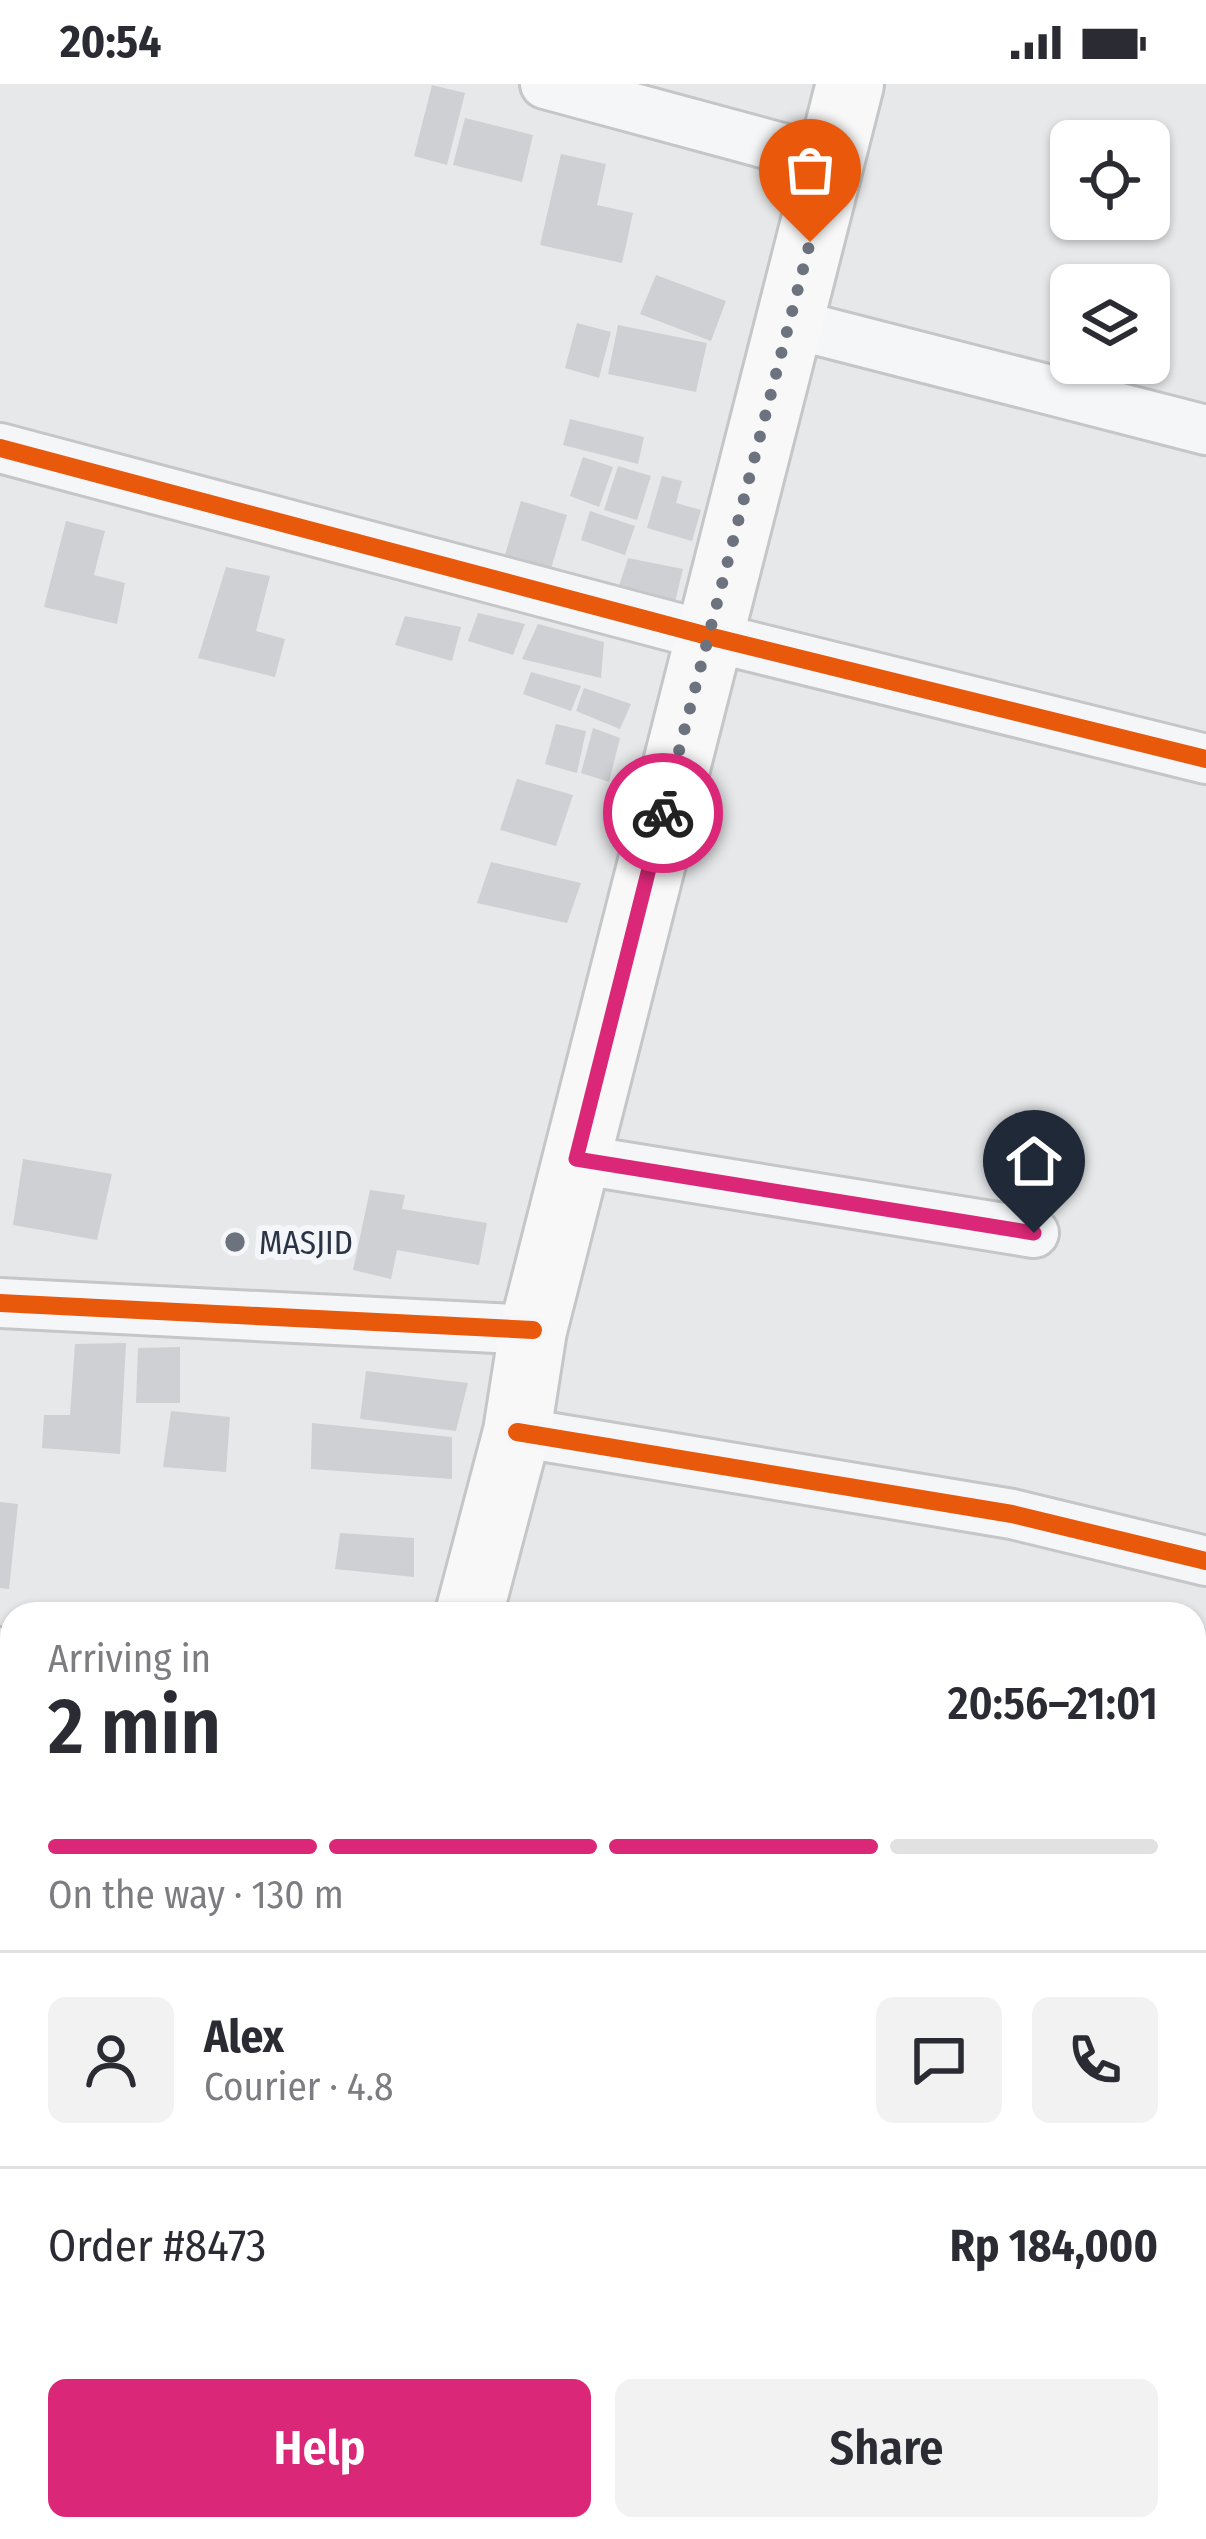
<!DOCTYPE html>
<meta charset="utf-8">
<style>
body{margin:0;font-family:"Fira Sans Condensed",sans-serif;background:#f2f2f3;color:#2b2b33;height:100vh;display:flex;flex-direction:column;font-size:45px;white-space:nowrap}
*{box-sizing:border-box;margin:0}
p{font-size:39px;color:#7c7c81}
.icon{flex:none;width:66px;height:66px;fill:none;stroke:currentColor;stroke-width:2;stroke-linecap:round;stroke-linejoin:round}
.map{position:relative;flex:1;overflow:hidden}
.sheet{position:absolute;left:0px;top:1518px;width:1206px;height:939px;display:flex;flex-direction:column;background:#fff;border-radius:36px 36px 0 0;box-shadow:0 3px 9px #0004}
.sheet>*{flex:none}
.buttons{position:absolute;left:1050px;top:36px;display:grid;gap:24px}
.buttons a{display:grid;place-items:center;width:120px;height:120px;border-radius:18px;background:#fff;box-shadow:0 3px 9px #0004;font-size:60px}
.pin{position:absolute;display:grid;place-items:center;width:102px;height:102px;color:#fff;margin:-123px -51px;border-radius:50% 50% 50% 0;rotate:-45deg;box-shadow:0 0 12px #0007}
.pin .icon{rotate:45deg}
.courier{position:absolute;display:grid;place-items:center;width:120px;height:120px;margin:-60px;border:9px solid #db2777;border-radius:50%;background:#fff;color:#222;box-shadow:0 3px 15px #0007}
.head em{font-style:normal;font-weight:600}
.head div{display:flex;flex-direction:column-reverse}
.head{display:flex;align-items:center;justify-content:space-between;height:204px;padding:0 48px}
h1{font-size:78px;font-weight:600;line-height:90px}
.bar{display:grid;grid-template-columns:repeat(4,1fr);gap:18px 12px;align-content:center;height:144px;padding:0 48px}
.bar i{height:15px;border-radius:9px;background:#e1e1e2}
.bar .selected{background:#db2777}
.bar p{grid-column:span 4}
.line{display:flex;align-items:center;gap:30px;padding:0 48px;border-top:3px solid #e1e1e2}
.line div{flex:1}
.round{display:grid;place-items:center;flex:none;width:126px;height:126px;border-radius:18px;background:#f2f2f3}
.button{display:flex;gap:24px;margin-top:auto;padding:24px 48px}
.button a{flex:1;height:138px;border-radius:18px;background:#db2777;color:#fff;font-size:48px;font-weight:600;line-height:138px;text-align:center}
.button a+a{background:#f2f2f3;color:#2b2b33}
.status{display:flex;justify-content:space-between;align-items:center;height:84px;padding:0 60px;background:#fff;direction:ltr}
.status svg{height:33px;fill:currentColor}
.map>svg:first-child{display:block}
</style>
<div class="status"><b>20:54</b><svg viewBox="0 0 49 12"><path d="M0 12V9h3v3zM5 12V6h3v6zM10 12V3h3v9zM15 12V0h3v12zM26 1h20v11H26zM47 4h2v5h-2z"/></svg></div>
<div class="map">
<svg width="1206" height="2455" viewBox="0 0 1206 2455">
<rect width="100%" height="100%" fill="#e6e8ea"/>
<g fill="#ced0d3">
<path d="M432,1L465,9L447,81L414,72Z"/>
<path d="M465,34L533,51L522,98L453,81Z"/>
<path d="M561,70L606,80L597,121L633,129L622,179L540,161Z"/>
<path d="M656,191L726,217L711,257L640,230Z"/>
<path d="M577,239L611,248L599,294L565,284Z"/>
<path d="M618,241L707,259L696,308L608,290Z"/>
<path d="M570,335L644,353L638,380L563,361Z"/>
<path d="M583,373L613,383L599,423L570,412Z"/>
<path d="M618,382L651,392L637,436L604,426Z"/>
<path d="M662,392L682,397L676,419L701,426L692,457L647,444Z"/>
<path d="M521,417L567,431L550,488L504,474Z"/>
<path d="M590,427L635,442L625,471L581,456Z"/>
<path d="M66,437L105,447L94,491L125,499L117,540L44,523Z"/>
<path d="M628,474L683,485L674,522L617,508Z"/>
<path d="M226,483L270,492L256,547L285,555L275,593L198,574Z"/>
<path d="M478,529L525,540L513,571L468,557Z"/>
<path d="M405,532L461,543L452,577L395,561Z"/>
<path d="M538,540L604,558L601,594L522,575Z"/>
<path d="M531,588L581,602L571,627L523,610Z"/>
<path d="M584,604L631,620L620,645L576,627Z"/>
<path d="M556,640L586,647L577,689L545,680Z"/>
<path d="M593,644L620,654L609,698L581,689Z"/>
<path d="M517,695L573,711L556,762L500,746Z"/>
<path d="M491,778L581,799L567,839L477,819Z"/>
<path d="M23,1075L112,1090L97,1156L13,1141Z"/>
<path d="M370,1106L405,1111L402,1125L487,1139L479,1181L397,1166L391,1195L353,1186Z"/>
<path d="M126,1259L120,1370L42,1364L44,1331H70L75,1260Z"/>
<path d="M180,1263V1319H136L138,1264Z"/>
<path d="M366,1287L468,1299L456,1347L360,1335Z"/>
<path d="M171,1327L230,1333L226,1388L163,1383Z"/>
<path d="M312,1339L452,1353V1395L311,1385Z"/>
<path d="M0,1418L18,1420L9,1505L0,1504Z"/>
<path d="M340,1449L414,1454V1493L335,1485Z"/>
<rect x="0" y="2010" width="12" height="36"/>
<path d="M0,2072L12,2073L10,2157L0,2156Z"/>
</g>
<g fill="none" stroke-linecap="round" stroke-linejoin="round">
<g stroke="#c4c6c8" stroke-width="30">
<g id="lane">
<path d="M0,1556V1694"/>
<path d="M1194,1958L1206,1960"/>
</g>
</g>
<g stroke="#c4c6c8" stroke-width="54">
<g id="street">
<path d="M545,0L830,77"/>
<path d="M789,239L1206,346"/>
<path d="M0,364L708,552L1206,675"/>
<path d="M576,1075L1034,1149"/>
<path d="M0,1219L533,1246"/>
<path d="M517,1348L1012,1430L1206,1477"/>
<path d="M513,2454L514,2445"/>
<path d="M879,2455L881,2445"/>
</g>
</g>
<g stroke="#c4c6c8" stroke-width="72">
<g id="secondary">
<path d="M469,1530L517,1348L533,1246L850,0"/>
<path d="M0,2218L12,2219"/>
<path d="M1194,2316L1206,2317"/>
</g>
</g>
<use href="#lane" stroke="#f5f6f7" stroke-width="24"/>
<use href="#street" stroke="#f5f6f7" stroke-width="48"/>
<use href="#secondary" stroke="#f8f8f8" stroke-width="66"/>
<g stroke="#f4f6f9" stroke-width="26">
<g id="cycleway">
<path d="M0,364L708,552L1206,675"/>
<path d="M0,1219L533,1246"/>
<path d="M517,1348L1012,1430L1206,1477"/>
</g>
</g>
<use href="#cycleway" stroke="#e8590c" stroke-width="18"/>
</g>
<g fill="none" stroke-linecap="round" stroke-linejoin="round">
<path stroke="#6c737f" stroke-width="12" stroke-dasharray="0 21.6" d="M663,729L810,158"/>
<path stroke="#db2777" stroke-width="15" d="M663,729L576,1075L1034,1149"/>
</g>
<circle fill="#6c737f" stroke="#f4f6f9" stroke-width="4.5" cx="235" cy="1158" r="12"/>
<g text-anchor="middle" stroke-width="12" stroke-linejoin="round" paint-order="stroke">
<g font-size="33" fill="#2b3445" stroke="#f4f6f9" text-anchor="start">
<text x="259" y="1170">MASJID</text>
</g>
</g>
</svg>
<div class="buttons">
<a><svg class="icon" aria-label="locate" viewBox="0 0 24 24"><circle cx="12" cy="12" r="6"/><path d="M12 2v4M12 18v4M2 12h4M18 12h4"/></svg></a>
<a><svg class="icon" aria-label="layers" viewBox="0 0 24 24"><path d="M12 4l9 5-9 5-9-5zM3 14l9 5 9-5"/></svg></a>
</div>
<div class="pin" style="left:810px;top:158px;background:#ea580c"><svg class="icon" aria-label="bag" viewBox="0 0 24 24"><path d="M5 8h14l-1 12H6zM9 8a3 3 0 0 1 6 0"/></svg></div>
<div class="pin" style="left:1034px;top:1149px;background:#1f2937"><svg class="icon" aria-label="home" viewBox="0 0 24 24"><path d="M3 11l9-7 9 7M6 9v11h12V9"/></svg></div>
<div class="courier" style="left:663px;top:729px"><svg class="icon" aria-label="bike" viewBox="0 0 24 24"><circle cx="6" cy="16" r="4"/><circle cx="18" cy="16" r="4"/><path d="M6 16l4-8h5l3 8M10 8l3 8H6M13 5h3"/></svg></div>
<section class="sheet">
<div class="head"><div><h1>2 min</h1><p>Arriving in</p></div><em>20:56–21:01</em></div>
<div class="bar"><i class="selected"></i><i class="selected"></i><i class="selected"></i><i></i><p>On the way · 130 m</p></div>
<div class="line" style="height:216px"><a class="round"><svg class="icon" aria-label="person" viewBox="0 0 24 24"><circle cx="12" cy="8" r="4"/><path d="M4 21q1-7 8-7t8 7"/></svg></a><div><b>Alex</b><p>Courier · 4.8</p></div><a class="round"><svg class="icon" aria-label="chat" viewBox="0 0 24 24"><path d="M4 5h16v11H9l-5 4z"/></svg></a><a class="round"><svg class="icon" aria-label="phone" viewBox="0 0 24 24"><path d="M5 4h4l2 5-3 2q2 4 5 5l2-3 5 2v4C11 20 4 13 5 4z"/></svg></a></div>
<div class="line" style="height:156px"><div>Order #8473</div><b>Rp 184,000</b></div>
<div class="button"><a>Help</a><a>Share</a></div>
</section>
</div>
